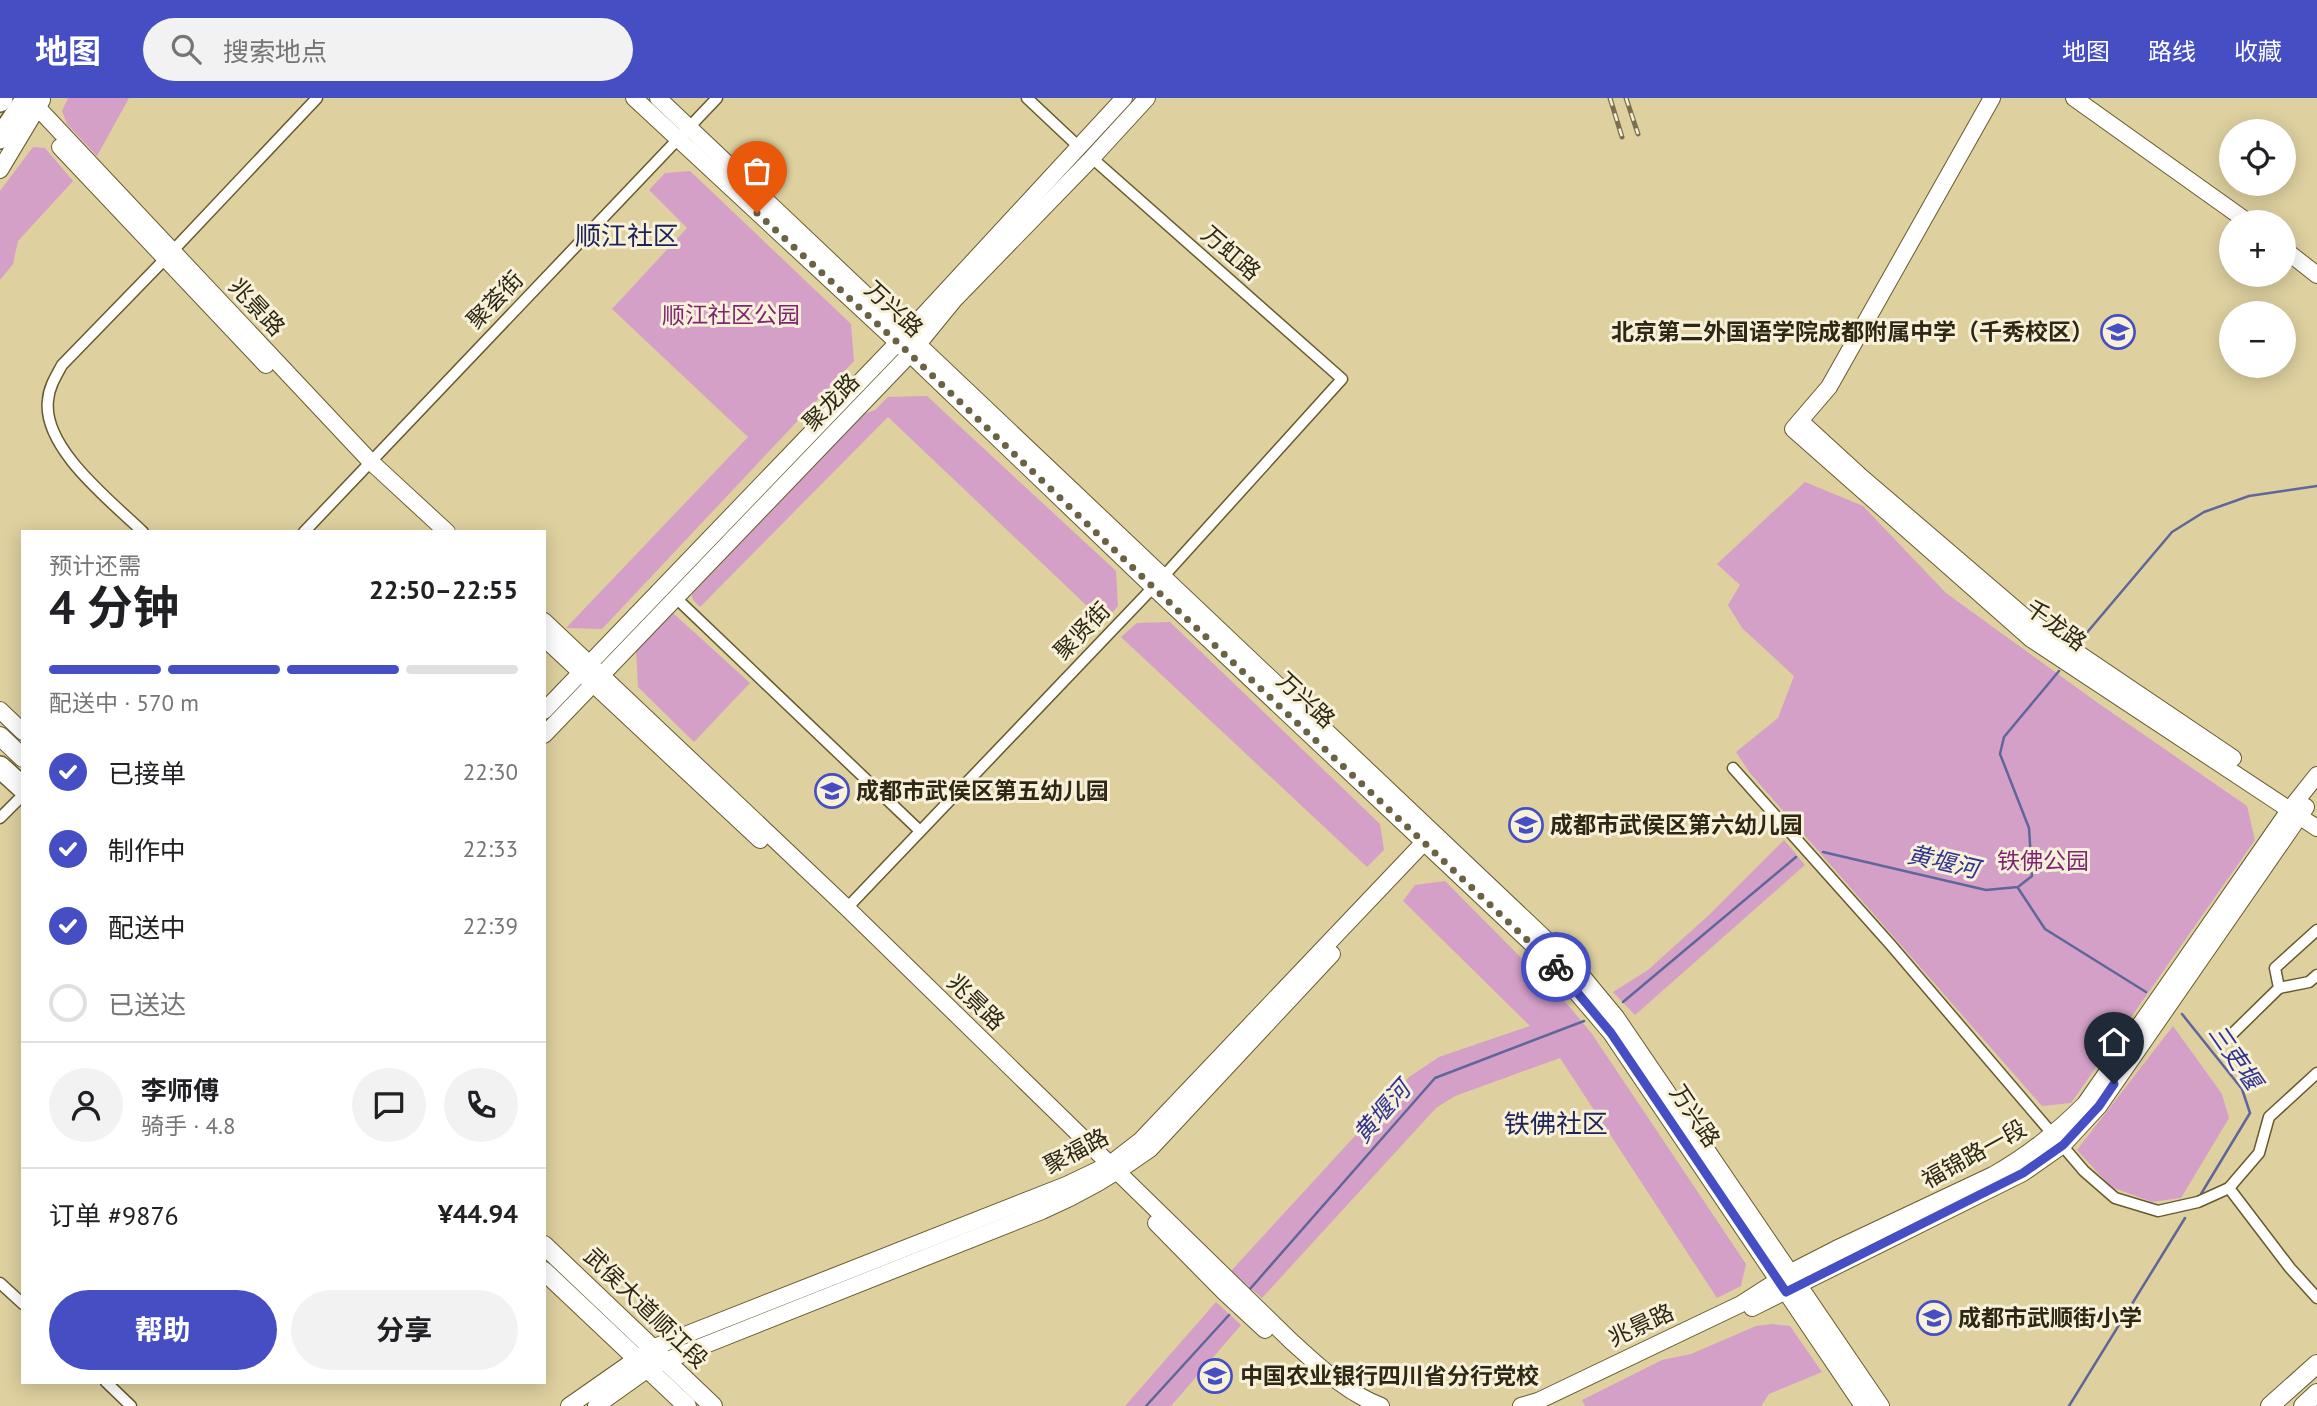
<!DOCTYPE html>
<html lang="zh">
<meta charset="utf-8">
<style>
body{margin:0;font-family:"PT Sans","Noto Sans SC",sans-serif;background:#f2f2f2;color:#202124;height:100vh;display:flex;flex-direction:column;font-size:26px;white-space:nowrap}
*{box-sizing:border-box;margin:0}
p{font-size:23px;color:#757577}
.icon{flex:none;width:38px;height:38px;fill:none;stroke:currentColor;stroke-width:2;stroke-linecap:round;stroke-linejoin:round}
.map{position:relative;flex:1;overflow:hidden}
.drawer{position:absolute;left:21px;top:432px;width:525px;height:854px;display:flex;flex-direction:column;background:#fff;border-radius:0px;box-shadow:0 4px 18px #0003}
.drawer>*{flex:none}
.fabs{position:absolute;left:2219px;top:21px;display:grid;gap:14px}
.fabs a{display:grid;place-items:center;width:77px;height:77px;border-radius:50%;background:#fff;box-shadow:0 4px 18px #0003;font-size:35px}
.pin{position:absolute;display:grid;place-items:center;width:60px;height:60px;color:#fff;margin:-72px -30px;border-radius:50% 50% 50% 0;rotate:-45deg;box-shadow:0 0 7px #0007}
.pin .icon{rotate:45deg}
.courier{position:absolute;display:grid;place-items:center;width:70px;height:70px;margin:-35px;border:5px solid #464ec3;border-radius:50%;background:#fff;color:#222;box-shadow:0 2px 9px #0007}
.overview em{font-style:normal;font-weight:700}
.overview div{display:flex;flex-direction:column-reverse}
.overview{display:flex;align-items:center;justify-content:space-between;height:119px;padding:0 28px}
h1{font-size:46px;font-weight:700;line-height:52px}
.bar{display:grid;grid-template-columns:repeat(4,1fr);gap:10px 7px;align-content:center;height:84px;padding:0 28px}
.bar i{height:9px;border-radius:5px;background:#e0e0e0}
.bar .active{background:#464ec3}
.bar p{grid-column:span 4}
.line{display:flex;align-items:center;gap:18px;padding:0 28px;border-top:2px solid #e0e0e0}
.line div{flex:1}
.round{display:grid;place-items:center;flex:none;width:74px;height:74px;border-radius:37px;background:#f2f2f2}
ol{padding:0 28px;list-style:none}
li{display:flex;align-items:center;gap:21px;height:77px}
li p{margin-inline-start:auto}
li .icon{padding:7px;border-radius:50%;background:#464ec3;color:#fff;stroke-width:4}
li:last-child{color:#757577}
li i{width:38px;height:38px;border:4px solid #e0e0e0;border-radius:50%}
.primary-button{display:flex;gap:14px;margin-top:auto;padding:14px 28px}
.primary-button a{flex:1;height:80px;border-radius:42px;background:#464ec3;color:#fff;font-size:28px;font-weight:700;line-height:80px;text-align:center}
.primary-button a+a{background:#f2f2f2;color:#202124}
header{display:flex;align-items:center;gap:42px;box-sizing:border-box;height:98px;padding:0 35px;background:#464ec3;color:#fff}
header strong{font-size:33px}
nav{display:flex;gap:38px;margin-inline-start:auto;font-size:24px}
.search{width:490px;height:63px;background:#f2f2f2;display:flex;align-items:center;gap:18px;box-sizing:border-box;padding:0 24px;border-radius:38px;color:#757577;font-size:26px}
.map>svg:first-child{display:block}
</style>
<header>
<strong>地图</strong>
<div class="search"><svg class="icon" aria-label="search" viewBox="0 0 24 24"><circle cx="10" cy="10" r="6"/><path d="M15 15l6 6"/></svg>搜索地点</div>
<nav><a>地图</a><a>路线</a><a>收藏</a></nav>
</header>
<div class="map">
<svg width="2317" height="1308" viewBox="0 0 2317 1308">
<rect width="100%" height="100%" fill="#ded09f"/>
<g fill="#d4a0c8">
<path d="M68,0H129L97,58L67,26L62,13Z"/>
<path d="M33,49L45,50L73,83L18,143L13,166L0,182V93Z"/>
<path d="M690,73L851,226L854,263L602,531L566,530L748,339L612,211L687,130L649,92L665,75Z"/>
<path d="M927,298L1116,473L1118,508L1104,524L888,319L700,509L693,502L692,496L864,316L875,312L888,299Z"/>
<path d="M1805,384L1863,408L1946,495L2098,605L2247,708L2255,742L2071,1005L2042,1008L1749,674L1736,654L1778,620L1794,578L1742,530L1728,507L1740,487L1717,466Z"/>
<path d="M673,515L750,585L694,644L638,589L636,552Z"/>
<path d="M1170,524L1380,726L1384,752L1367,769L1121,539L1137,525Z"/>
<path d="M1784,742L1805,767L1635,917L1613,894L1648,872L1710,816Z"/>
<path d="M1445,783L1568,907L1592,936L1746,1166L1741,1188L1717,1200L1560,960L1455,998L1436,1010L1262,1200L1231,1173L1409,979L1439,959L1530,928L1403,803L1415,787Z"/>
<path d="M2173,928L2222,996L2229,1020L2181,1100L2152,1104L2111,1089L2077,1052Z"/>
<path d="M1216,1204L1241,1227L1171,1308H1125Z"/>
<path d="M1772,1226L1790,1228L1822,1274L1769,1296L1761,1308H1585L1582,1302L1662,1262L1691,1256L1756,1228Z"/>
</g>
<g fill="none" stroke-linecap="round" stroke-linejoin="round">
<g stroke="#5f679a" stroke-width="2.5">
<path d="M2079,544L2172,434L2204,414L2249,398L2317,388"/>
<path d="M1823,754L1986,792L2018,789L2032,778L2029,730L2000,656L2004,639L2059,573"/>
<path d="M2018,790L2045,831L2146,894"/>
<path d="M1623,904L1796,759"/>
<path d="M2182,916L2242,991L2250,1015L2201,1096"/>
<path d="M1250,1191L1435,980L1584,923"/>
<path d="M1146,1308L1229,1217"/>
<path d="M2069,1308L2185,1120"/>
</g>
<g stroke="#675b2d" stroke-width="13">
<g id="street">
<path d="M1027,0L1079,49"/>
<path d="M143,434C111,403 42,350 48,302C49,289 56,278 62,267L165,161L317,0"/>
<path d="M304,434L717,0"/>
<path d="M675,499L920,733"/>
<path d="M1733,670L1890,846L2084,1073L2115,1100L2158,1113L2198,1104L2229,1090"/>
<path d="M0,720L20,700"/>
<path d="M847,810L1163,479L1342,281L1092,60"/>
<path d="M2279,890L2309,884L2317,877"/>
<path d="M2227,941L2279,890L2275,870L2317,832"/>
<path d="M2317,975L2269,1019L2259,1055L2229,1090L2290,1170L2317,1200"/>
<path d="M0,1185L23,1206"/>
<path d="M106,1284L131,1308"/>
</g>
</g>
<g stroke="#675b2d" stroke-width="18">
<g id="secondary">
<path d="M634,0L910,256L1153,489L1548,861L1611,935L1863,1308"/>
<path d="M658,0L1573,867L1616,919L1881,1308"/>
<path d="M1992,0L1829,289L1793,331L2031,541L2317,730"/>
<path d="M2074,0L2248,124"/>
<path d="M38,10L370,363L447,434"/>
<path d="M60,49L266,267"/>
<path d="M0,72L42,2"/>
<path d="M2284,151L2317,177"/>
<path d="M1800,323L1859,377L2026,520L2233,660"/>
<path d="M544,523L847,810L1291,1243C1319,1268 1345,1294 1381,1308"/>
<path d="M544,540L760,742"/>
<path d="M0,612L23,634"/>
<path d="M544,613L907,235L1124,0"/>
<path d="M544,637L910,256L954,202L1092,60L1147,0"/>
<path d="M1156,1125L1225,1195L1265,1232"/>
<path d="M1752,1210L2023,1075L2063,1047L2099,1008L2306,709"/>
<path d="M569,1308L652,1250L1066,1087L1110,1066L1141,1042L1430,738"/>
<path d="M596,1308L648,1271L665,1263L1042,1113C1081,1096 1116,1076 1150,1051L1332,856"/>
<path d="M1521,1308L1538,1303L1741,1206L1791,1174L1836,1151L1993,1077C2029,1057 2056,1035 2085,1006L2290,711L2317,677"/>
</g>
</g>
<g stroke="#675b2d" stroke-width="20">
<g id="primary">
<path d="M0,638L23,660"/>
<path d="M544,1147L713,1308"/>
<path d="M544,1173L687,1308"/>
<path d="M2270,1308L2317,1266"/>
<path d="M2303,1308L2317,1295"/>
</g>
</g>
<g stroke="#675b2d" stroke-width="24">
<g id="highway">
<path d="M0,3L2,0"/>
<path d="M0,40L27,0"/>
<path d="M0,669L23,690"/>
</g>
</g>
<use href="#street" stroke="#fff" stroke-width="10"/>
<use href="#secondary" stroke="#fff" stroke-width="16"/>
<use href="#primary" stroke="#fff" stroke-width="18"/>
<use href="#highway" stroke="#fff" stroke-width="21"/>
<g stroke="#7a7050" stroke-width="5">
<g id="rail">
<path d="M1610,0L1622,39"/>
<path d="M1626,0L1638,36"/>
</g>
</g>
<use href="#rail" stroke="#f8f1d9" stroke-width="2.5" stroke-dasharray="8" stroke-linecap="butt"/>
</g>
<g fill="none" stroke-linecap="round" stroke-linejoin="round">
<path stroke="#6b6245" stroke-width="7" stroke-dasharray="0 12.6" d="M757,115L910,256L1153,489L1556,869"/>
<path stroke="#464ec3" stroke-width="9" d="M1556,869L1611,935L1786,1194L2023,1075L2063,1047L2099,1008L2114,986"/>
</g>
<defs>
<g id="school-ring" transform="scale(1.75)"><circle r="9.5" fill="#f8f1d9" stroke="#464ec3" stroke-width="1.5"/><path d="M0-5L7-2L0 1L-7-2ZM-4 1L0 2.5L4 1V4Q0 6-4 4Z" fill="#464ec3"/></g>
</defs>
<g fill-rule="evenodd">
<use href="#school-ring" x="2118" y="234"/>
<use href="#school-ring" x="832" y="693"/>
<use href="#school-ring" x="1526" y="727"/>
<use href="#school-ring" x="1934" y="1220"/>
<use href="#school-ring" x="1215" y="1278"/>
</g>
<g text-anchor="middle" stroke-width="6" stroke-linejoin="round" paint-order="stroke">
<g font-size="23" fill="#2d2714" stroke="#f8f1d9">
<text transform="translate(1231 155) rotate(41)" y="8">万虹路</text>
<text transform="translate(495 202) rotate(-46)" y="8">聚荟街</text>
<text transform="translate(257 209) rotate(47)" y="8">兆景路</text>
<text transform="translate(894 211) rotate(43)" y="8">万兴路</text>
<text transform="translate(831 304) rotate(-46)" y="8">聚龙路</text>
<text transform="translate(2056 527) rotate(36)" y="8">千龙路</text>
<text transform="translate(1082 533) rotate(-46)" y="8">聚贤街</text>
<text transform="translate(1306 602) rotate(43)" y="8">万兴路</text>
<text transform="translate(976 904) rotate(44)" y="8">兆景路</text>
<text transform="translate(1695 1018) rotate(56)" y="8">万兴路</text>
<text transform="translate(1076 1053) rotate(-28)" y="8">聚福路</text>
<text transform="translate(1974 1056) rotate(-29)" y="8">福锦路一段</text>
<text transform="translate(646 1210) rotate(44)" y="8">武侯大道顺江段</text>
<text transform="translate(1641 1227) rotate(-25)" y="8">兆景路</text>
</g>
<g font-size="23" fill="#802572" stroke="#f8f1d9">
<text x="731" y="225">顺江社区公园</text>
<text x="2043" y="771">铁佛公园</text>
</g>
<g font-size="23" font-weight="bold" fill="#2d2714" stroke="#f8f1d9" text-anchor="start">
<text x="2094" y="242" text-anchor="end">北京第二外国语学院成都附属中学（千秀校区）</text>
<text x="856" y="701">成都市武侯区第五幼儿园</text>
<text x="1550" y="735">成都市武侯区第六幼儿园</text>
<text x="1958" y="1228">成都市武顺街小学</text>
<text x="1240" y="1286">中国农业银行四川省分行党校</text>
</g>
<g font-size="24" font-style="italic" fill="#2e3290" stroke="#f8f1d9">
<text transform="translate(1943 764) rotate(13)" y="8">黄堰河</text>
<text transform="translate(2235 959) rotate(55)" y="8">三吏堰</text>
<text transform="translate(1382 1014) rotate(-49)" y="8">黄堰河</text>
</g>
<g font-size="26" fill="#1e225b" stroke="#f8f1d9">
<text x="627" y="147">顺江社区</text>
<text x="1556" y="1035">铁佛社区</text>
</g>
</g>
</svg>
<div class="fabs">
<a><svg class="icon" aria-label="locate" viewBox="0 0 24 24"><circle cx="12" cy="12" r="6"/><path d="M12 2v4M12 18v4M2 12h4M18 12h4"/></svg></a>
<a>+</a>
<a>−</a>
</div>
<div class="pin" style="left:757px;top:115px;background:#ea580c"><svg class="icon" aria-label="bag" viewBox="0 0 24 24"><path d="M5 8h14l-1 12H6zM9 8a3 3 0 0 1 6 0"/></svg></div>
<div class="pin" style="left:2114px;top:986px;background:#1f2937"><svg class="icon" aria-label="home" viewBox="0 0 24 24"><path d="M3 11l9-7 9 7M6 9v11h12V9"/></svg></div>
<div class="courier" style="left:1556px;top:869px"><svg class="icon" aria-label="bike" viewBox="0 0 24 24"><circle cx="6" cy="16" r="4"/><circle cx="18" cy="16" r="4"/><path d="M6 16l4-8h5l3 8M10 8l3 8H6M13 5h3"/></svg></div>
<section class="drawer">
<div class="overview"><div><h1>4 分钟</h1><p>预计还需</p></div><em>22:50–22:55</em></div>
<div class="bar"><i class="active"></i><i class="active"></i><i class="active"></i><i></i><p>配送中 · 570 m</p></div>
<ol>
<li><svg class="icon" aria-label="check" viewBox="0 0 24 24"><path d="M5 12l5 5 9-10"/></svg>已接单<p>22:30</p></li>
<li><svg class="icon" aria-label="check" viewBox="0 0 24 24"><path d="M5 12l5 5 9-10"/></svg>制作中<p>22:33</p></li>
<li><svg class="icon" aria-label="check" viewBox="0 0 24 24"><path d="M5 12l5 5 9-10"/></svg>配送中<p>22:39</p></li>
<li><i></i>已送达</li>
</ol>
<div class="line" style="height:126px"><a class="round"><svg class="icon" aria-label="person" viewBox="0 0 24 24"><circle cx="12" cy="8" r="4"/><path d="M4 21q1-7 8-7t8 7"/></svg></a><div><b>李师傅</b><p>骑手 · 4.8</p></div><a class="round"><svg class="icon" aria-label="chat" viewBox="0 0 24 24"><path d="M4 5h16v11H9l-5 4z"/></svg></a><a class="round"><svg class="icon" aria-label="phone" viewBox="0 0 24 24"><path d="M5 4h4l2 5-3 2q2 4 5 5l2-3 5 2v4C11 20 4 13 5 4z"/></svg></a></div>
<div class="line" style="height:91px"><div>订单 #9876</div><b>¥44.94</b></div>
<div class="primary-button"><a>帮助</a><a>分享</a></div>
</section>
</div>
